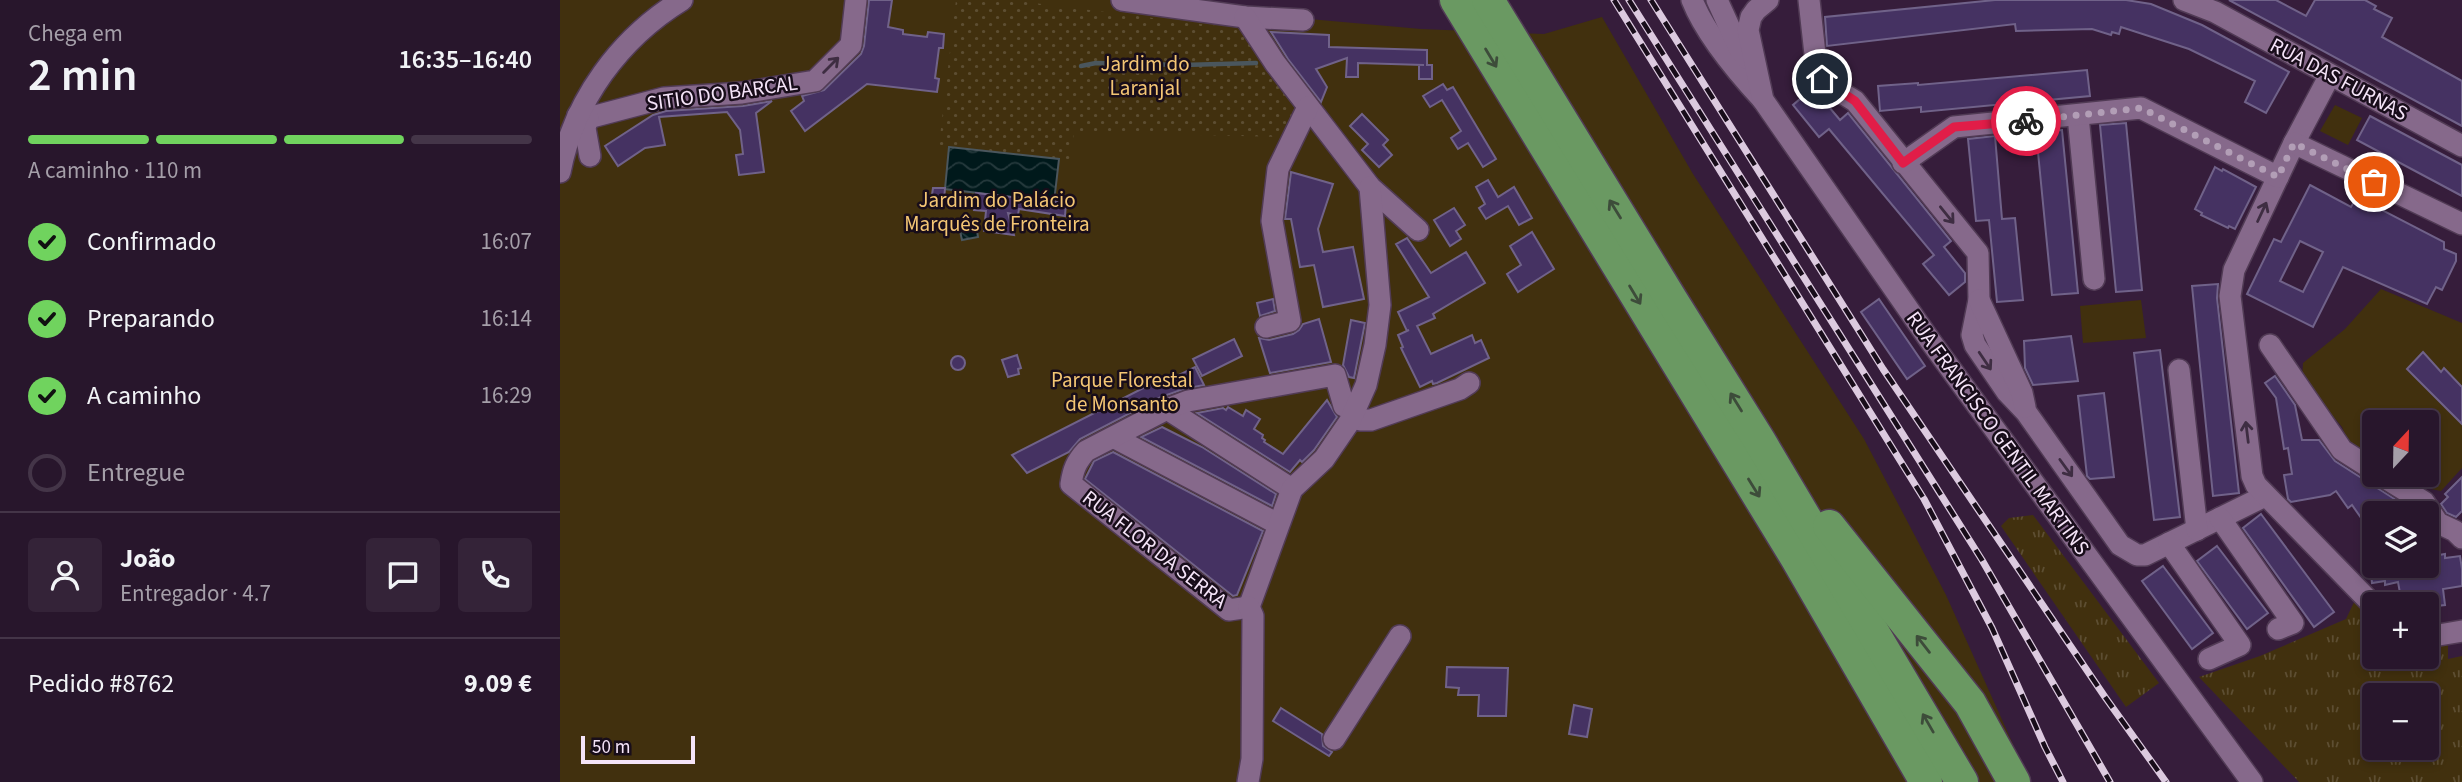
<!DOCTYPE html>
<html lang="pt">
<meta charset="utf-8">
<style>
body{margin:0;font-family:"Source Sans 3",sans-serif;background:#342338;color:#f1f3f6;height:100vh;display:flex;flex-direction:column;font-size:26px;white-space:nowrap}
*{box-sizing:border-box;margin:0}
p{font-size:23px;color:#a59fa9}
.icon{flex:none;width:38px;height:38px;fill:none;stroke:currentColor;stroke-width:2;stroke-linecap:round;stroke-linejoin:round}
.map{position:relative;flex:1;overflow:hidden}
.panel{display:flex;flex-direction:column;background:#28162c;width:560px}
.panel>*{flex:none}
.needle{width:46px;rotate:22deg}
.controls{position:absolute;left:1802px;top:410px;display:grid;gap:14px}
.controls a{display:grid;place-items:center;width:77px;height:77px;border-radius:7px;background:#28162c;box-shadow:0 4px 10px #0003,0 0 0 2px #443548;font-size:35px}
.scale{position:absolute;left:21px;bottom:18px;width:114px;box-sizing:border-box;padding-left:7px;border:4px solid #f5e4f8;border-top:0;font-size:19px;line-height:24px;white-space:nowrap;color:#f5e4f8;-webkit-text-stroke:5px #180d1a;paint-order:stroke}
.pin{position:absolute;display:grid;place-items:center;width:60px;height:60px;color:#fff;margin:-30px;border:4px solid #fff;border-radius:50%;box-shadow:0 2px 7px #0007}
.courier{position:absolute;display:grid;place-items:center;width:70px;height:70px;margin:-35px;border:5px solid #e11d48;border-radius:50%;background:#fff;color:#222;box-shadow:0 2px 9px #0007}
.headline em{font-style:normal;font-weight:600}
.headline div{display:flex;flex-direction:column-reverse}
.headline{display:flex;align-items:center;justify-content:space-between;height:119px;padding:0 28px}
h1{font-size:46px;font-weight:600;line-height:52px}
.bar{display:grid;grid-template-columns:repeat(4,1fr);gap:10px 7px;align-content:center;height:84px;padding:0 28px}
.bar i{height:9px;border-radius:5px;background:#443548}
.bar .active{background:#70d35e}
.bar p{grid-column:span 4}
.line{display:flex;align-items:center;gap:18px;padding:0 28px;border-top:2px solid #443548}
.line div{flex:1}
.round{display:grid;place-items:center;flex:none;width:74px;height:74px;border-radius:7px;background:#342338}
ol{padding:0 28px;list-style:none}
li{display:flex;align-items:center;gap:21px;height:77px}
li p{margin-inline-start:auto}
li .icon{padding:7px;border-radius:50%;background:#70d35e;color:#111;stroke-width:4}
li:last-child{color:#a59fa9}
li i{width:38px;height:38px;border:4px solid #443548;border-radius:50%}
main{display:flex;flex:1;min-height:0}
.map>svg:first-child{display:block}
</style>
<main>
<section class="panel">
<div class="headline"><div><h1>2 min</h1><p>Chega em</p></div><em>16:35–16:40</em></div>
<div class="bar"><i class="active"></i><i class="active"></i><i class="active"></i><i></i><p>A caminho · 110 m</p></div>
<ol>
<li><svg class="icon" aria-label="check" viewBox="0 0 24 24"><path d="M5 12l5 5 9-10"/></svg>Confirmado<p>16:07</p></li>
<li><svg class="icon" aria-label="check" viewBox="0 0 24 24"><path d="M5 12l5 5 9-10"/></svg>Preparando<p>16:14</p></li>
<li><svg class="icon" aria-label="check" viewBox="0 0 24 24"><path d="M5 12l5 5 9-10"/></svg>A caminho<p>16:29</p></li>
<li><i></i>Entregue</li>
</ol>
<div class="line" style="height:126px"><a class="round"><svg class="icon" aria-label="person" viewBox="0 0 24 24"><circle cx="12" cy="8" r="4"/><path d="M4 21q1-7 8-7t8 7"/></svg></a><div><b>João</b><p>Entregador · 4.7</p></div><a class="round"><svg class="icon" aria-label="chat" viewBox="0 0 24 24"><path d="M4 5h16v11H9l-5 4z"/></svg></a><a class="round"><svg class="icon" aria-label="phone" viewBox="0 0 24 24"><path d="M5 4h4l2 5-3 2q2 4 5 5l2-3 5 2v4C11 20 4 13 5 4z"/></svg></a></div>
<div class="line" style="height:91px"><div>Pedido #8762</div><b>9.09 €</b></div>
</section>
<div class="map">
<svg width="1902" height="782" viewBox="0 0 1902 782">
<defs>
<pattern id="grass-tufts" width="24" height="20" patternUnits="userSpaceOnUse" patternTransform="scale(1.75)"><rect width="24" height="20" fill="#41300e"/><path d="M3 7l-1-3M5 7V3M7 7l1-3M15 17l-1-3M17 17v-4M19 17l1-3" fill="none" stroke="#5d4e32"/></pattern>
<pattern id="garden-dots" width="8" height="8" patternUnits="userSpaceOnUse" patternTransform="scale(1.75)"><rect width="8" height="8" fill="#41300e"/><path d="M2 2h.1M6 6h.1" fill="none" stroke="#5d4e32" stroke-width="1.8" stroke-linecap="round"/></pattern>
<pattern id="water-waves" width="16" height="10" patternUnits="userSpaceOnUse" patternTransform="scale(1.75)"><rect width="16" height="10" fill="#00191b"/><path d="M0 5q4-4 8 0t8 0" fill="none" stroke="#263a3d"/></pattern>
</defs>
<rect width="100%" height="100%" fill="#361d3b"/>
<g fill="url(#grass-tufts)" fill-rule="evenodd">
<path d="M1473,515L1599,683L1566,707L1441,526L1449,518Z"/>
<path d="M1797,596L1815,614V656H1867V647L1888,643V659L1902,656V782H1739L1639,677L1700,656L1786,619ZM1815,695H1867V747H1815Z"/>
</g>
<g fill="#41300e">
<path d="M0,0H579L704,15L861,29L984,34L1042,17L1133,174L1304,439L1386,595L1470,782H0Z"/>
<path d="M1775,105L1802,118L1788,145L1760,131Z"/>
<path d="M1821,289L1902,323V468L1881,491L1852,485L1835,474H1867V422H1815V462L1790,447L1782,427L1742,379L1743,363L1785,329Z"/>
<path d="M1581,300L1586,338L1523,343L1520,306Z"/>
</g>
<path fill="url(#garden-dots)" d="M396,0H451L688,30L737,111L724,137L514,132L510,160L379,145Z"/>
<g fill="url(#water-waves)" stroke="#4a565d" stroke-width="2">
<path d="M389,147L499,159L494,202L385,189Z"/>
<path d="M415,219L418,237L402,240L398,222Z"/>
</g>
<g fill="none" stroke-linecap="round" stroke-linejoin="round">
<path stroke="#4a565d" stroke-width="4.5" d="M521,66L536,63L623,65L696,63"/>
</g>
<g fill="#453262" stroke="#706289" stroke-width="2" fill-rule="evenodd">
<path d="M309,0H332L328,27L343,30V34L367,37L368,32L384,34L383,48H379L375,78L379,79L377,92L307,84L245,131L231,111L244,101L242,96L264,90L301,54L304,46Z"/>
<path d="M1435,0H1566L1591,4L1642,25L1729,72L1706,113L1685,102L1695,81L1629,49L1561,27L1559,34L1552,32L1551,35L1532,29L1456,31L1455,24L1267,46L1265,17Z"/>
<path d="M1669,0H1716L1746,16L1755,0H1805L1816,6L1814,9L1832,18L1822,37L1902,81V126Z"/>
<path d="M711,32L769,35V47L867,50V65H872V79H859V65H864L798,63V77H786L787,58L756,69L767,87L761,102L728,59Z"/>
<path d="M1527,70L1530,96L1361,112V107L1320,111L1318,86L1358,83V85Z"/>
<path d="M883,84L887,90L893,87L936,159L923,167L908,143L898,149L891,138L901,131L882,100L870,107L863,96Z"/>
<path d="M1253,88L1280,120L1288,113L1391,241L1384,247L1405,273V282L1389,295L1363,264L1374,255L1269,129L1259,137L1233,105Z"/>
<path d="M212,101L196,113L204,172L179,175L176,155L183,154L180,130L167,112L99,117L105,145L85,148L58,166L45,146L93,115L106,111L183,106Z"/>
<path d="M802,114L828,140L823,145L832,155L819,167L802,150L808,144L790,126Z"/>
<path d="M1810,116L1902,165V196L1797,140Z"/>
<path d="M1566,123L1582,290L1556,292L1540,125Z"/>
<path d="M1502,130L1518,293L1492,295L1476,132Z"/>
<path d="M1435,136L1442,219L1455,218L1463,300L1437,302L1429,220L1416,221L1408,139Z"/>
<path d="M1655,167L1662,171L1663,169L1696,187L1675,229L1669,226L1668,228L1641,215L1642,213L1635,209Z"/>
<path d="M731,172L773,184L758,229L763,252L793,247L804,299L763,307L754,265L740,267L731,219H725Z"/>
<path d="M928,180L938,197L954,187L972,218L959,225L948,206L926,219L919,208L925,204L916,187Z"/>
<path d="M1750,185L1791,207L1797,197L1884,242V249L1896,254V261L1882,290L1876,287L1867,304L1783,267L1753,327L1687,294L1714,239L1721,242ZM1740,241L1763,252L1743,292L1720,281Z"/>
<path d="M373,188H385L384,202L371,201Z"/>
<path d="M416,193L506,203L505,216L459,209L458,215L448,213L454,235L424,231L426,211L414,210Z"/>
<path d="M894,208L905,225L896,231L901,239L890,246L874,220Z"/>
<path d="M972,232L994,269L958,292L947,274L961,265L950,246Z"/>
<path d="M847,238L871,273L906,252L925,283L873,314L875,318L857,326L871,354L912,335L915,343L921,340L929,358L877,383L873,384L872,381L860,387L841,348L843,347L838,335L849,330L847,331L838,312L869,297L836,244Z"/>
<path d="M1658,284L1657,298L1679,493L1653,496L1632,286Z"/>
<path d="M713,299L715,311L700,316L697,303Z"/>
<path d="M1319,299L1365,366L1347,379L1301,312Z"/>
<path d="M759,319L771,362L710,373L699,338L709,340L733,334L739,330L743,324Z"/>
<path d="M791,320L805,323L794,378L789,377L783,365Z"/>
<path d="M1511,336L1518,381L1473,385L1465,368L1464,341Z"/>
<path d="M674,339L682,356L642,376L633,359Z"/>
<path d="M1600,350L1620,517L1594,520L1574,353Z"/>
<path d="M1863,352L1881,372L1884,368L1902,387V424L1847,369Z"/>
<path d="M457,355L461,368L458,369L459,374L448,377L442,360Z"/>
<circle cx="398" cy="363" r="7"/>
<path d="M635,367L644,385L624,389L601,397L520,439L509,452L467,473L452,455L601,379L602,382L610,377L611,379Z"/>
<path d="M1715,376L1735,405L1742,440H1759L1775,461L1836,500L1828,513H1815L1804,522L1792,505L1788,508L1776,491L1770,495L1731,502L1728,499L1724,475L1732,474L1728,448L1724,449L1716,398L1705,383Z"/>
<path d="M1544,393L1554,477L1530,479L1527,476L1518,396Z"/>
<path d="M767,400L777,417L754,450L742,462L740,460L730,472L637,413L663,408L666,410L668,407L683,416L686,410L700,419L694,429L703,435L702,438L705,440L704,442L723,454Z"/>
<path d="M602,427L642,447L716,494L712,506L581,437Z"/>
<path d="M553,452L703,531L677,595L673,596L525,479L534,461Z"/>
<path d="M1902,477V511L1896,517L1887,513L1881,504L1888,497L1885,494Z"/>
<path d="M1701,514L1774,612L1754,627L1683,528Z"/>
<path d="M1657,546L1708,613L1687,629L1637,561Z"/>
<path d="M1885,554V558L1900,556L1902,569V586L1883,589L1885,605L1867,607V604H1842L1838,582L1825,585V581L1812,583L1810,565H1867V557Z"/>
<path d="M1603,566L1653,633L1632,649L1582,581Z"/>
<path d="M887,667L948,668L946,716H918L919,695H898L899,688L886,687Z"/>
<path d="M1014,705L1032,709L1027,737L1009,734Z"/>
<path d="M721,708L762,734L763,746L772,752L769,756L713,721Z"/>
</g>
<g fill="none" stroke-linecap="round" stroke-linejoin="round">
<g stroke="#513b55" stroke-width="24">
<g id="minor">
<path d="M562,0L685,17L743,20"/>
<path d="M1132,0C1145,33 1179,74 1203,100"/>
<path d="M1157,0L1179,48L1188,59"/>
<path d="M1208,0L1196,10L1191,17L1188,30L1203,100L1371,342L1692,782"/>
<path d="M1249,0L1257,72L1267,84L1295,101L1418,253L1419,300L1412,335L1415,345L1447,392L1466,412L1560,545L1577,555H1585L1705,496"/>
<path d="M1624,0L1655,12L1902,146"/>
<path d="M685,17L715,63L810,187L858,230"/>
<path d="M1770,75L1734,143L1674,270L1670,296L1692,476L1696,485L1815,607"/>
<path d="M18,115L28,118L104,98L182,93L255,81L291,45L296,0"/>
<path d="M1518,116L1534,279"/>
<path d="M28,118L25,128L30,156"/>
<path d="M1734,143L1902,224"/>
<path d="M1343,163L1394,127L1581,108L1718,177"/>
<path d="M0,172C14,100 60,38 122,0"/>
<path d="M1419,300L1462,393L1465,407"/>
<path d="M706,327L730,321L712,221L718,169L748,107"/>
<path d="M1710,345L1782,450L1815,471"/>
<path d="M1619,370L1637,530"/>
<path d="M607,409L732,489"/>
<path d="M793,416L800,420H811L900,389L909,383"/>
<path d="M555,438L718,524"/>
<path d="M1819,474L1864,502L1878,523L1895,531L1902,538"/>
<path d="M1660,518L1733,623L1718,629"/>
<path d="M1609,543L1680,645L1649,659"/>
<path d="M689,607L669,610L511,484C513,470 516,462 526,451L607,409L628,401L775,375L784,406L795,411"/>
<path d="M689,607L732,489L764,459L790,421L806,385L815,345L820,305L810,187"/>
<path d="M1867,637L1902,631"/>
<path d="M774,739L840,636"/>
<path d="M688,782L692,759L693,616L689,607"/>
</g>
</g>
<g stroke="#513b55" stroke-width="35">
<g id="highway">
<path d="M896,0L1237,559L1366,782"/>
<path d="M928,0L1111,299L1199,440L1402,782"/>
<path d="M1269,526L1410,703L1454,782"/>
</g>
</g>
<use href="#minor" stroke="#86698b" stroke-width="21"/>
<use href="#highway" stroke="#6a9962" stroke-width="32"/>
<g stroke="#dccadf" stroke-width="7">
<g id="rail">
<path d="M1054,0L1364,499L1432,628L1485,747L1503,782"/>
<path d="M1069,0L1422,560L1550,782"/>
<path d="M1091,0L1323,369L1545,697L1606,782"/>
</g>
</g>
<use href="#rail" stroke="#180d1a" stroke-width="4.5" stroke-dasharray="13" stroke-linecap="butt"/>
</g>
<defs><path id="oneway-shaft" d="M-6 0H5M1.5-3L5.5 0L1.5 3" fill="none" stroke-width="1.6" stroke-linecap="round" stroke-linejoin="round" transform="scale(1.75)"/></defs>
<g stroke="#3d4c3a">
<use href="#oneway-shaft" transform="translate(931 58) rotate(59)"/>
<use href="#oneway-shaft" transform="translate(1055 209) rotate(-122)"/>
<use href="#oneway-shaft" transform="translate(1075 295) rotate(59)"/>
<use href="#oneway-shaft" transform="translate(1176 402) rotate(-122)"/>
<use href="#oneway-shaft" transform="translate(1194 488) rotate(58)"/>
<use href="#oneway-shaft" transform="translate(1363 644) rotate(-128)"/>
<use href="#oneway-shaft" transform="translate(1368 723) rotate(-120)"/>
</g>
<g stroke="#3e2d42">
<use href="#oneway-shaft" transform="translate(271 65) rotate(-45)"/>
<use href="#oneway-shaft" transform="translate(1702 212) rotate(-65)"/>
<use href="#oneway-shaft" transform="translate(1387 215) rotate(51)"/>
<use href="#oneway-shaft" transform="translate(1425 361) rotate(56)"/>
<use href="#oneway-shaft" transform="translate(1687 432) rotate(-97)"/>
<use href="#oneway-shaft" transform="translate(1506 468) rotate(54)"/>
</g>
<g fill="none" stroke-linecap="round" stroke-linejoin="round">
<path stroke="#b29eb6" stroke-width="7" stroke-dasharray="0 12.6" d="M1466,121L1581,108L1718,177L1734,143L1814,182"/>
<path stroke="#e11d48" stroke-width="9" d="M1262,79L1295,101L1343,163L1394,127L1466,121"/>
</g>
<g text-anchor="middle" stroke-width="5" stroke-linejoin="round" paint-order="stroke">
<g font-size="21" fill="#f4c674" stroke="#180d1a">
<text x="585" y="71">Jardim do<tspan x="585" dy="24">Laranjal</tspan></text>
<text x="437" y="207">Jardim do Palácio<tspan x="437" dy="24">Marquês de Fronteira</tspan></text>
<text x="562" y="387">Parque Florestal<tspan x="562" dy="24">de Monsanto</tspan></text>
</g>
<g font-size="21" fill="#f5e4f8" stroke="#180d1a">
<text transform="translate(1779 79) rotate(28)" y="7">RUA DAS FURNAS</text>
<text transform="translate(162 93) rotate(-8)" y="7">SITIO DO BARCAL</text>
<text transform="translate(1438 433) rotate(54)" y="7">RUA FRANCISCO GENTIL MARTINS</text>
<text transform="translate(595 549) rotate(38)" y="7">RUA FLOR DA SERRA</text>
</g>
</g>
</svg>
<div class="controls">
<a><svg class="needle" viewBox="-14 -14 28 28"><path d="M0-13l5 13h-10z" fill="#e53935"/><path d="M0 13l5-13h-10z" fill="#a59fa9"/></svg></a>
<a><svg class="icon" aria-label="layers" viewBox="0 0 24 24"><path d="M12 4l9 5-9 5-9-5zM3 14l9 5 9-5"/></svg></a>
<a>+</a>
<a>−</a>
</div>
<div class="scale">50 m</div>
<div class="pin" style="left:1814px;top:182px;background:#ea580c"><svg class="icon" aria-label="bag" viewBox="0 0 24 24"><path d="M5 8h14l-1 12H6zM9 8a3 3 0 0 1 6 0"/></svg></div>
<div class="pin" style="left:1262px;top:79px;background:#1f2937"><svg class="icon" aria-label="home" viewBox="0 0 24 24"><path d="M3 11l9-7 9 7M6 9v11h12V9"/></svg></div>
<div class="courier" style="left:1466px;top:121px"><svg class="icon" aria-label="bike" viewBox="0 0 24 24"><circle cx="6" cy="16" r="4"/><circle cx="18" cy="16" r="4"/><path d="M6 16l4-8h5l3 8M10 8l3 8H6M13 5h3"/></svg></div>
</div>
</main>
